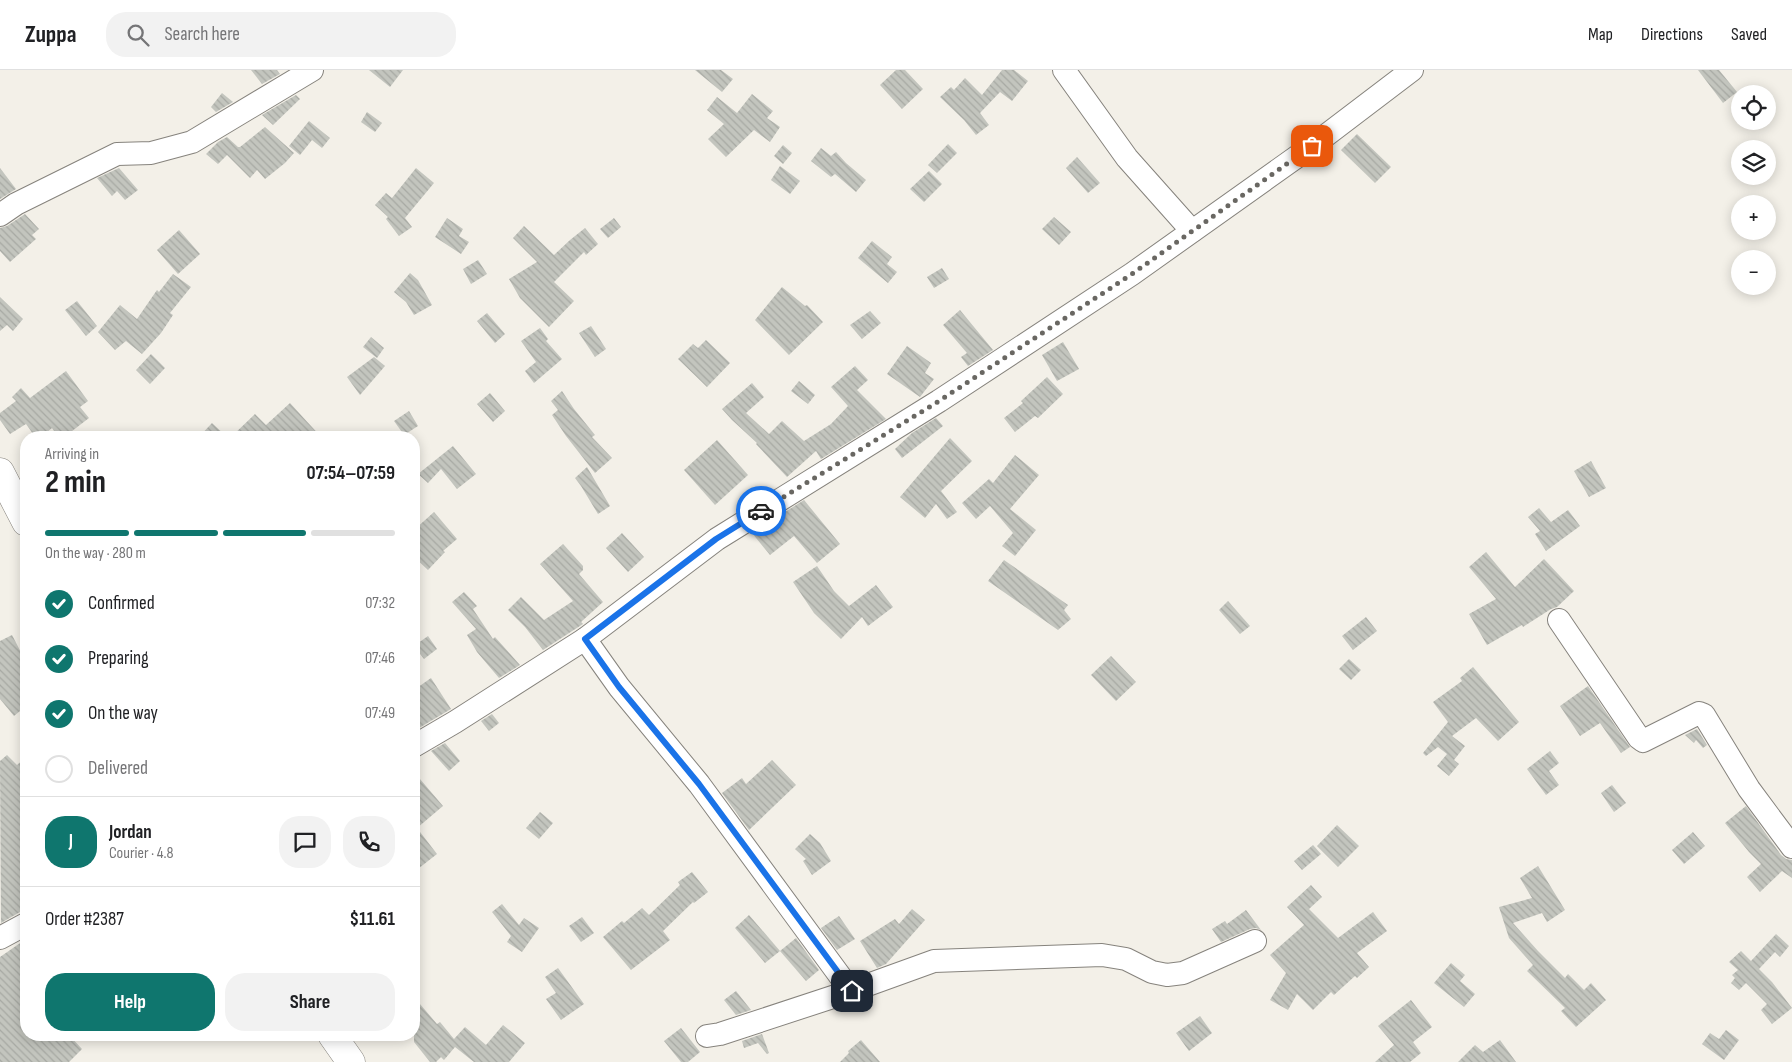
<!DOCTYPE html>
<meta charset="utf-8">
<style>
body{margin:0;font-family:"Sofia Sans Condensed",sans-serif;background:#f2f2f2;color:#202124;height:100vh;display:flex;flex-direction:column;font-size:19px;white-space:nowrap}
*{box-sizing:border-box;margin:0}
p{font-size:16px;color:#757577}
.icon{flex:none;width:28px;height:28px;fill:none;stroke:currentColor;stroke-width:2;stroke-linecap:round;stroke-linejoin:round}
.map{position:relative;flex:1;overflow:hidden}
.drawer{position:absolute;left:20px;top:361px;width:400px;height:610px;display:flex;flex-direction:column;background:#fff;border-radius:20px;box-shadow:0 2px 12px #0003}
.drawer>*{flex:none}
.controls{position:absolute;left:1731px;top:15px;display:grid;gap:10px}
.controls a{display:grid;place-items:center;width:45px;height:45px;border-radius:50%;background:#fff;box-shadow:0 2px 12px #0003;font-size:25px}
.pin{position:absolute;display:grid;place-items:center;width:42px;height:42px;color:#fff;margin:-21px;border-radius:10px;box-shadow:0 2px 8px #0006}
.courier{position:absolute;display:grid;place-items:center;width:50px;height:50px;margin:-25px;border:4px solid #1a73e8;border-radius:50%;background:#fff;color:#222;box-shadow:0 1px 6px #0007}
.summary em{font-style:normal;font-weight:700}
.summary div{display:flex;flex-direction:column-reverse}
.summary{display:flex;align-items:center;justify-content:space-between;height:85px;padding:0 25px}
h1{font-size:32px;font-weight:700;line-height:38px}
.bar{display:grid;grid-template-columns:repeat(4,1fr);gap:8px 5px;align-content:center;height:60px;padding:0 25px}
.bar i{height:6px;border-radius:4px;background:#e0e0e0}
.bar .on{background:#0f766e}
.bar p{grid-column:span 4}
.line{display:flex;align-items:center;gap:12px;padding:0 25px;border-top:1px solid #e0e0e0}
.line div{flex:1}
.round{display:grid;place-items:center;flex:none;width:52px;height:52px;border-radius:20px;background:#f2f2f2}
ol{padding:0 25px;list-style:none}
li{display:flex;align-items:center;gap:15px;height:55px}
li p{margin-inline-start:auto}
li .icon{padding:5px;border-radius:50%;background:#0f766e;color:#fff;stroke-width:4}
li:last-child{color:#757577}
li i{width:28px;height:28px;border:2px solid #e0e0e0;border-radius:50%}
.primary-button{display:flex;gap:10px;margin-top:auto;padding:10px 25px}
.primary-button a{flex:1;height:58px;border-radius:20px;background:#0f766e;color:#fff;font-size:20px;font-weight:700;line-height:58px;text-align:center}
.primary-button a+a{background:#f2f2f2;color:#202124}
header{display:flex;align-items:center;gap:30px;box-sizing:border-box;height:70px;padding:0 25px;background:#fff;border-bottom:1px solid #e0e0e0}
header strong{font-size:24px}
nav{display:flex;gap:28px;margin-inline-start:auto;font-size:18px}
.search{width:350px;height:45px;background:#f2f2f2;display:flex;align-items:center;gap:12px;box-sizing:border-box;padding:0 18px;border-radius:20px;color:#757577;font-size:19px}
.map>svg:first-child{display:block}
</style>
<header>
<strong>Zuppa</strong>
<div class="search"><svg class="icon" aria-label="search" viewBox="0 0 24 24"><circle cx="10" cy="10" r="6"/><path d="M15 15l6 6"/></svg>Search here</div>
<nav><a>Map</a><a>Directions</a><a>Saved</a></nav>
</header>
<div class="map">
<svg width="1792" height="992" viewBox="0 0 1792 992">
<defs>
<pattern id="building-back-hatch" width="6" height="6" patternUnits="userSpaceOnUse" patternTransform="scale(1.25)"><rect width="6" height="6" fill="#c3c5be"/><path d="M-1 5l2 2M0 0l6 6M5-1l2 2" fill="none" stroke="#a7a9a3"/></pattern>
</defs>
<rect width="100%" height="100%" fill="#f3f0e8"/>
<g fill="url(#building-back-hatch)">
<path d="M251,0H277L280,4L262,14Z"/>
<path d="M369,0H403L390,17Z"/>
<path d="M695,0H721L733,9L722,22Z"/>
<path d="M896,0H905L923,19L902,39L880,15Z"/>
<path d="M1002,0H1014L1028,11L1012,31L1000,22L980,43L989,55L976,65L964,50L940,27L951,17L954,20L965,8L982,25Z"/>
<path d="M1698,0H1719L1737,22L1723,33Z"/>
<path d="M222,23L233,32L216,42L211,37Z"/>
<path d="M752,24L773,41L767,48L780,57L770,72L754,60L726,87L708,69L724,54L707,40L717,27L737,43Z"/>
<path d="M296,25L300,29L273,55L262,45Z"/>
<path d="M367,42L382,53L375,62L361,52Z"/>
<path d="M309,51L330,68L322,78L312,70L300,85L289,76Z"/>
<path d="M265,57L294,83L285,93L265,109L257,100L250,108L227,85L218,94L206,84L218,72L227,67L238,77H240Z"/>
<path d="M1357,64L1391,97L1375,113L1341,80Z"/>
<path d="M948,74L957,83L937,103L928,95Z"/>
<path d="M783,75L792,83L783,94L774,86Z"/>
<path d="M821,78L831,86L836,82L846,93L866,110L856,122L835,104L831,107L811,91Z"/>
<path d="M1077,87L1100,113L1088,123L1066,98Z"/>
<path d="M780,96L800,111L790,124L771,110Z"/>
<path d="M0,98L16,119L0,129Z"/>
<path d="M119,98L138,120L125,130L117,121L112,126L97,108Z"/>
<path d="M416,98L434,113L405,148L412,157L399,166L386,149L388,147L375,135L386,123L392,128Z"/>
<path d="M929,101L942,114L924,132L910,119Z"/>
<path d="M25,144L39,159L32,165L36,169L10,192L0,181V158L7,156Z"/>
<path d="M1054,147L1071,162L1059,175L1042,159Z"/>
<path d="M447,148L463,159L459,166L469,172L461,184L435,167Z"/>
<path d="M614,148L621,157L608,168L600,159Z"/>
<path d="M524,156L554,185L570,170L585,158L598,174L586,185L584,182L554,212L574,231L549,257L520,228L509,209L537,192L513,168Z"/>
<path d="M179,160L200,184L178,204L157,180Z"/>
<path d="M872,171L892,187L887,194L897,202L888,213L858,188Z"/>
<path d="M478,190L487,204L471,214L463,199Z"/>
<path d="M942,198L949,209L934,218L927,207Z"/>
<path d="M410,203L418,210L432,235L414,245L406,232L394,222Z"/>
<path d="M173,204L191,217L170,243L173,245L161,263L142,284L126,271L115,280L98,262L120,235L137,249L157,220L159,222Z"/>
<path d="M782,217L805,236L807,235L823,252L789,285L755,250Z"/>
<path d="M0,227L23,249L13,261L7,255L0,261Z"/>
<path d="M77,231L97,256L86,266L65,240Z"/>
<path d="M960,240L993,280L968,296L961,287L967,283L943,255Z"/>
<path d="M870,241L881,253L862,269L850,255Z"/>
<path d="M487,243L505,264L495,273L477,251Z"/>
<path d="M591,256L606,279L595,287L579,263Z"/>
<path d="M540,258L548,269L546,271L562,289L534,313L525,301L536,292L521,271Z"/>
<path d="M371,267L384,278L377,288L363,277Z"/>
<path d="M706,270L730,293L707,317L678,289L693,274L698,278Z"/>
<path d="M1063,272L1079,299L1057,311L1042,285Z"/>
<path d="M907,276L931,293L925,303L934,309L920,327L887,304Z"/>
<path d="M151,284L165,298L150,314L136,300Z"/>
<path d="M374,287L385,296L360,325L347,307Z"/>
<path d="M855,296L868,310L857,320L886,349L821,389L816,381L787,407L756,374L757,373L732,350L722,339L752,313L764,327L746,343L769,364L782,351L804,371L831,354L848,336L831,317Z"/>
<path d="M66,301L88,331L80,337L89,348L63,368H59L52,358L40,368H36L26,354L10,364L0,350V343L16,331L12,327L21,318L30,328Z"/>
<path d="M1047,307L1063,324L1038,348L1035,346L1015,362L1004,348L1023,333L1021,331Z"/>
<path d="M799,311L815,325L808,334L791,321Z"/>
<path d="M562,321L574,339L595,365L592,367L612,388L595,403L566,366L552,345L558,340L551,331Z"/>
<path d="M490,323L505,341L493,352L477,334Z"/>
<path d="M290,333L322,368H230L255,344L266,355Z"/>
<path d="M409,341L418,356L404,365L394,351Z"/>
<path d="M936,348L943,356L902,388L895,379L912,363Z"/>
<path d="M212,353L228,368H198Z"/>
<path d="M950,368L972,391L941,421L957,442L947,449L936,434L925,448L900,427Z"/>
<path d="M717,370L748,405L715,435L684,400Z"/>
<path d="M453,376L476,404L457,419L441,399L428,413L418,404Z"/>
<path d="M1015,385L1039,405L1010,439L1036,460L1015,486L1002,476L1013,463L990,436L976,449L962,433L989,409L993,413Z"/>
<path d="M1591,391L1606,418L1589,427L1574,401Z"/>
<path d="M587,397L610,436L598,444L581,416L575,408Z"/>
<path d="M804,430L840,474L817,493L794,466L770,485L752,463Z"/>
<path d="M1539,438L1551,452L1568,440L1580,456L1546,481L1535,464L1540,461L1528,447Z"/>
<path d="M434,442L457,469L443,481L445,482L428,500L414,487V460Z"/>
<path d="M622,463L644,487L628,502L606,478Z"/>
<path d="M563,474L583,496V500L579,504L603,532L581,552L583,554L543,580L525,557L508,540L521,527L544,550L573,531L540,494Z"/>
<path d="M1486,482L1515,517L1544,489L1574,521L1557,537L1551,539L1523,557L1522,555L1487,575L1469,544L1496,529L1469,497Z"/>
<path d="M1004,490L1068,535L1064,540L1071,549L1058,560L988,511Z"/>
<path d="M817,496L834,521L849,536L876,515L893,537L868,556L862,547L841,569L814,543L793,512Z"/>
<path d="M464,522L477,536L473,539L493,569L495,567L520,595L499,608L477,582L467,565L476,559L452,532Z"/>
<path d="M1228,531L1250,556L1240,564L1219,540Z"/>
<path d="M1366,547L1377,561L1353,580L1342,566Z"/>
<path d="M12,565L26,592V636L14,646L0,629V571Z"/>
<path d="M428,566L437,579L424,589L414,576Z"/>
<path d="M1111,586L1136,612L1116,631L1091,605Z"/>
<path d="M1349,589L1361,600L1351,610L1339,599Z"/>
<path d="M1473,597L1519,652L1498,671L1476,648L1452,666L1465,676L1454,690L1459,694L1449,706L1437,696L1447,684L1438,677L1426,686L1423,683L1448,652L1433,632L1462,611L1460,608Z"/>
<path d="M431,608L451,639L414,661V620Z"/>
<path d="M1588,616L1630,677L1621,683L1600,653L1580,666L1560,636Z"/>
<path d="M492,644L499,653L489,661L481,651Z"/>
<path d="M1697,659L1707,675L1703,678L1696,670L1694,673L1685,665Z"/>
<path d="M445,673L460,691L449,701L431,681Z"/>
<path d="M1550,681L1559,693L1549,701L1559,715L1546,725L1527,699Z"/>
<path d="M7,685L17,695L26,687V841L20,842L1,853L0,691Z"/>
<path d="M772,690L796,715L749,760L722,723L742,708L746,714Z"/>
<path d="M414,702L443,736L417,758L437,784L414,802Z"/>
<path d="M1612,715L1626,733L1614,742L1601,723Z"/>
<path d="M1746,736L1781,785L1786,789L1792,790V808L1782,801L1760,822L1747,807L1761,794L1749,782L1725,753Z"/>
<path d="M540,742L553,753L539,769L526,758Z"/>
<path d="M1337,755L1359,776L1338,797L1317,776Z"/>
<path d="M1693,762L1705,776L1684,794L1672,780Z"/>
<path d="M810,764L820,773L831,791L812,805L803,791L806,789L795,779Z"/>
<path d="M1313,775L1321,784L1302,800L1294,791Z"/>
<path d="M1538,796L1565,840L1547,852L1542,843L1513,853L1538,881L1565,908L1568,904L1584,920L1591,913L1606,930L1576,957L1561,941L1565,938L1527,901L1533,895L1509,868L1499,837L1532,828L1520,808Z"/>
<path d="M692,802L708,822L694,833L693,832L663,861L670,870L631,900L603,867L622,851L624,853L642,838L649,845L680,815L678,812Z"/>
<path d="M1311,815L1322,827L1309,839L1338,868L1373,842L1387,861L1357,883L1369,897L1357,908L1355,906L1334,925L1331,922L1313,940L1297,924L1288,940L1270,930L1286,903L1270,885L1304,855L1287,837Z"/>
<path d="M502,834L519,855L524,848L539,858L522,882L507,872L511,866L492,842Z"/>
<path d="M912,839L925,850L886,894L877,898L860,871L895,849L899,854Z"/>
<path d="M1246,840L1261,860L1256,858L1250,859L1221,872L1212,859L1225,851L1227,854Z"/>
<path d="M749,845L780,881L765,893L735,858Z"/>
<path d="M839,846L855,869L837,880L821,858Z"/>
<path d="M582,847L594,863L581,872L569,856Z"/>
<path d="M1776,864L1789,876L1780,887L1775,882L1759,899L1772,912L1792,938L1772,954L1761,940L1767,934L1746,913L1739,920L1731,913L1735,908L1732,905L1738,900L1729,892L1741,881L1751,891Z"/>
<path d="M796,868L819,900L806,911L780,881Z"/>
<path d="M26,869V965H69L82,979L69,992H0V887Z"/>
<path d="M1451,893L1465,905L1460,911L1475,924L1464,937L1434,913Z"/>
<path d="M558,898L584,934L561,950L546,929L556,923L545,907Z"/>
<path d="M736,921L751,940L736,945L724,930Z"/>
<path d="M414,927L437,954L440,952L454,969L465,957L486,975L503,955L525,973L509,992H474L455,977L444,990L441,987L436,992H430L414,972Z"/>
<path d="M1411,930L1432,957L1413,972L1421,983L1410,992H1375L1394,975L1378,956Z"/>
<path d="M1200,946L1212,963L1189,981L1176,963Z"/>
<path d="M681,958L700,982L688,992H681L664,971Z"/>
<path d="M1726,960L1739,970L1724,990L1702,974L1710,963L1719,969Z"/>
<path d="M762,964L769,983L767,984L758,973L744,978L742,971Z"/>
<path d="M861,970L880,992H840L849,983L848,981Z"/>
<path d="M1500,970L1516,992H1458L1475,975L1483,982Z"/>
</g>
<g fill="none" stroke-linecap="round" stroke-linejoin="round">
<g stroke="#86837d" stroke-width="24">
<g id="minor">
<path d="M1064,0L1127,88L1192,161"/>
<path d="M0,145L16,134L117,84L151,83L192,72L312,0"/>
<path d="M1559,550L1639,668L1643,671L1699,643L1704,645L1749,719L1792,777"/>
<path d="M585,569L619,617L699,714L851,921"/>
<path d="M414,676L455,652L585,569L717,469L939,331L1132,204L1312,76L1412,0"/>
<path d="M0,868L26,854"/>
<path d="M707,966L720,964L851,921L934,891L1102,885L1126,889L1152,902L1167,905L1183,903L1255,871"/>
</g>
</g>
<g stroke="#86837d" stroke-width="29">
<g id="highway">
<path d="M0,402L26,452"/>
<path d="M332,965L351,992"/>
</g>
</g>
<use href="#minor" stroke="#fff" stroke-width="22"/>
<use href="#highway" stroke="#fff" stroke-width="28"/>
</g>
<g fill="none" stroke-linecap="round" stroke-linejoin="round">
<path stroke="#696762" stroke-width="5" stroke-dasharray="0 9" d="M761,441L939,331L1132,204L1312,76"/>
<path stroke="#1a73e8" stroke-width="6" d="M761,441L716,469L585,569L619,617L699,714L852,921"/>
</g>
</svg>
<div class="controls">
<a><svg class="icon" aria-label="locate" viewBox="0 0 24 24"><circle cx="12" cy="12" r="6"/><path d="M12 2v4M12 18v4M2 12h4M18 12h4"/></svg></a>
<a><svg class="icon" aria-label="layers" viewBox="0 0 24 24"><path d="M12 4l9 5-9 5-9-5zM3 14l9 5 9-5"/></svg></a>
<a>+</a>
<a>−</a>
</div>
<div class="pin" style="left:1312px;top:76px;background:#ea580c"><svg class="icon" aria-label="bag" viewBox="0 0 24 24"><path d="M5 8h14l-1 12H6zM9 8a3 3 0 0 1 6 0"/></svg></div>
<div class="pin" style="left:852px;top:921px;background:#1f2937"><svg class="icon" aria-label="home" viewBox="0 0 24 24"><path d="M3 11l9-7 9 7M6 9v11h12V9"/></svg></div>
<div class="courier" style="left:761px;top:441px"><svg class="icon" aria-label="car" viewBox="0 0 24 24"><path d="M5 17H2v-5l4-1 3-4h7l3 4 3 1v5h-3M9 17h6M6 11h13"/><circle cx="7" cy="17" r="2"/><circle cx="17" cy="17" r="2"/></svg></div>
<section class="drawer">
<div class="summary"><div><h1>2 min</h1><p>Arriving in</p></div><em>07:54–07:59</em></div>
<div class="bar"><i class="on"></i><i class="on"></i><i class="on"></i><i></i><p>On the way · 280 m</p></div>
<ol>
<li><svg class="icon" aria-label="check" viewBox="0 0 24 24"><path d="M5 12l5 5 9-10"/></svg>Confirmed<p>07:32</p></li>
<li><svg class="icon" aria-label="check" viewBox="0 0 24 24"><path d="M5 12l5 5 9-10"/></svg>Preparing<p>07:46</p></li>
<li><svg class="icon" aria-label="check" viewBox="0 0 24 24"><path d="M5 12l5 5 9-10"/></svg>On the way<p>07:49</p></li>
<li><i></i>Delivered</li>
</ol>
<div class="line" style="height:90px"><b class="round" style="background:#0f766e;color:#fff">J</b><div><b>Jordan</b><p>Courier · 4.8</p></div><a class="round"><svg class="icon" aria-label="chat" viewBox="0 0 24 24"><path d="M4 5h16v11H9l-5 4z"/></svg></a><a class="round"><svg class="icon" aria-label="phone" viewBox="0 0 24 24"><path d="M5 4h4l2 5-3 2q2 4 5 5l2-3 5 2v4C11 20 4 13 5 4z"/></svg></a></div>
<div class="line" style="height:65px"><div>Order #2387</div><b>$11.61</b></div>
<div class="primary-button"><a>Help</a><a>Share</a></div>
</section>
</div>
